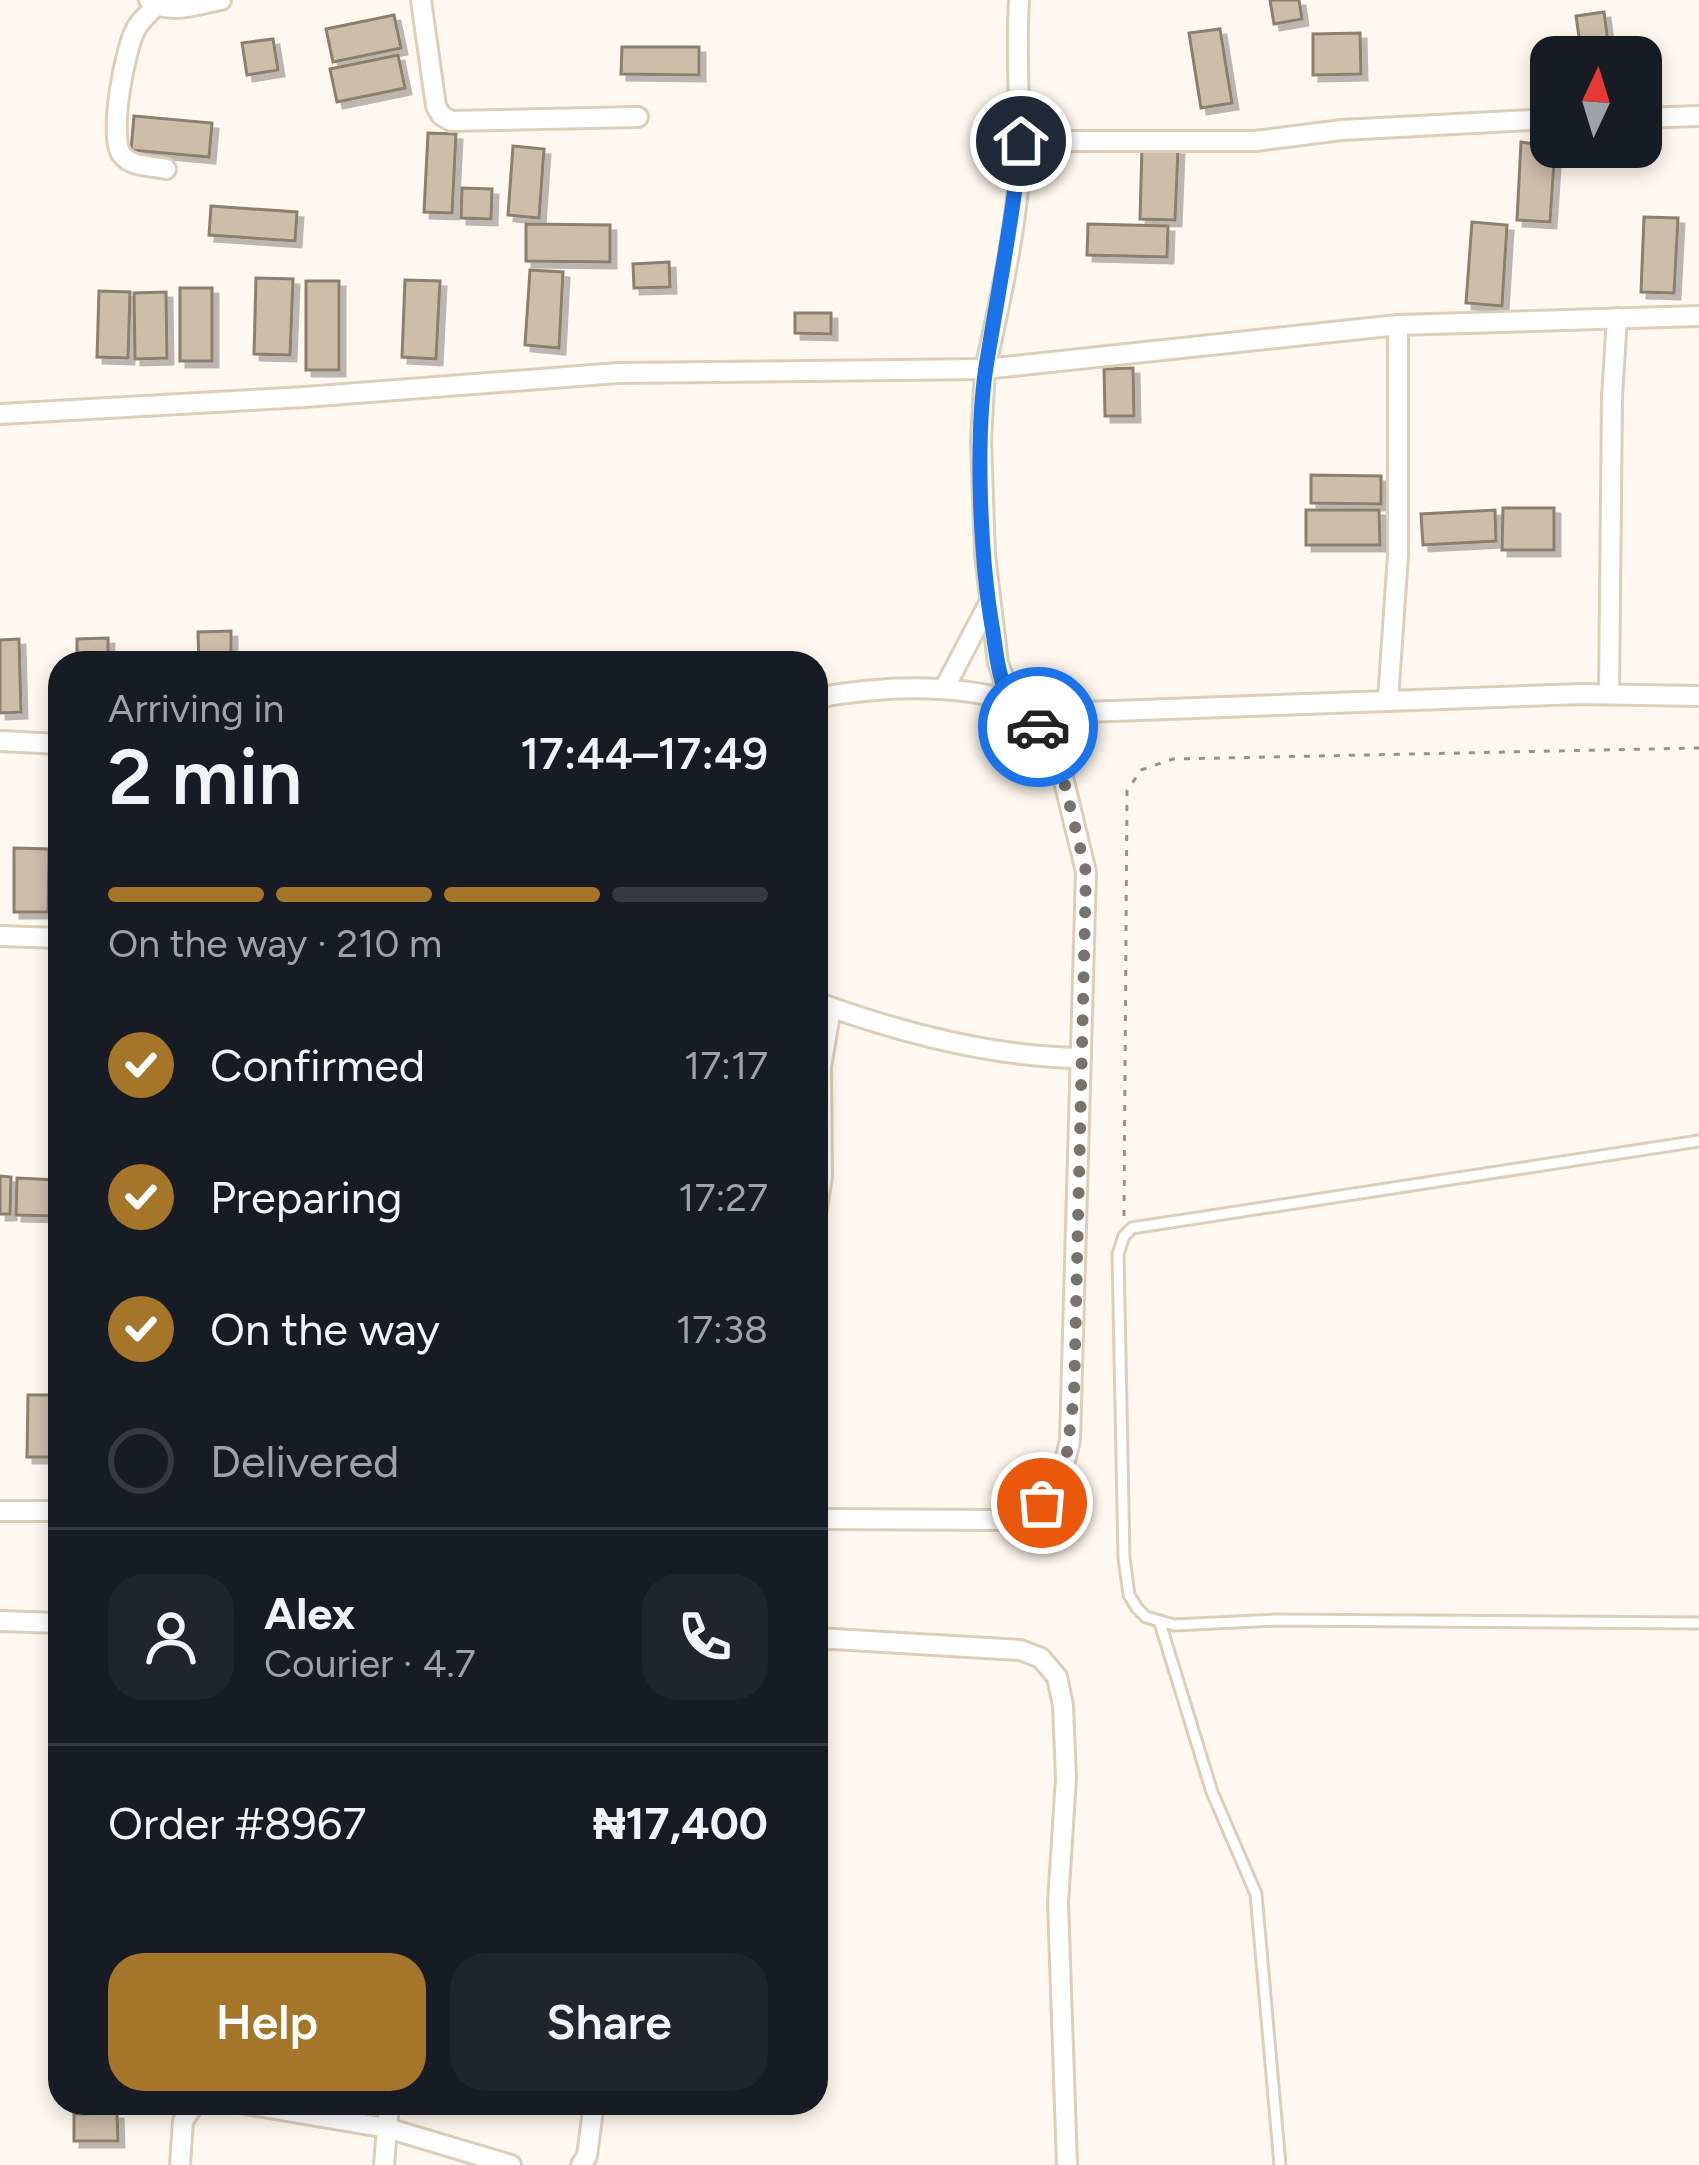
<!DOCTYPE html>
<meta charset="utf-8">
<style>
body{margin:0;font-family:Figtree,sans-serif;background:#20242c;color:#f1f3f6;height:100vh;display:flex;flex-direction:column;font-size:45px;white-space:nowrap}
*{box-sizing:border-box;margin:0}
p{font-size:39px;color:#9ea1a6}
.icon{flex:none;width:66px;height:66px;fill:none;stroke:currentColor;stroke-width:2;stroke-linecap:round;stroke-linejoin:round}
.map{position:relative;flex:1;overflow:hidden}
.side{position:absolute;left:48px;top:651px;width:780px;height:1464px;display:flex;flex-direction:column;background:#171b24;border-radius:36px;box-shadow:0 6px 18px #0003}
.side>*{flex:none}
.needle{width:78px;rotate:4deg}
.fabs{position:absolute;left:1530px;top:36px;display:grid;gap:24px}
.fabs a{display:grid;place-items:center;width:132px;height:132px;border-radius:24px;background:#171b24;box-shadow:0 6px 18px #0003;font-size:60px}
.pin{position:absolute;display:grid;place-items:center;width:102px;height:102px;color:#fff;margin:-51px;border:6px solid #fff;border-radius:50%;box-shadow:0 3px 12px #0007}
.courier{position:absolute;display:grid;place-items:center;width:120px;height:120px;margin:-60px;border:9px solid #1a73e8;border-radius:50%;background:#fff;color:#222;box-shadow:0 3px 15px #0007}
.headline em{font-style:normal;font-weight:600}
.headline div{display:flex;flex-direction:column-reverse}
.headline{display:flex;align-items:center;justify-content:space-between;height:204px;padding:0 60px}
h1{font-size:78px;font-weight:600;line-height:90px}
.bar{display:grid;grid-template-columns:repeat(4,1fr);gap:18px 12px;align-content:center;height:144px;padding:0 60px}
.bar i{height:15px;border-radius:9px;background:#363941}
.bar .selected{background:#a5752a}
.bar p{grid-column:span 4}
.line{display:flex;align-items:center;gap:30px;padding:0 60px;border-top:3px solid #363941}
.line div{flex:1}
.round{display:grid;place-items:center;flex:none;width:126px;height:126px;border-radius:36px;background:#20242c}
ol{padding:0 60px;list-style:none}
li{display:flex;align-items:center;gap:36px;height:132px}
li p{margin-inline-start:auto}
li .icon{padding:12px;border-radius:50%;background:#a5752a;color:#fff;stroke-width:4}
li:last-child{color:#9ea1a6}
li i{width:66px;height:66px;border:6px solid #363941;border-radius:50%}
.action{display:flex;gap:24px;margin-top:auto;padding:24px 60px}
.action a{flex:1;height:138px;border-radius:36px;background:#a5752a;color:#fff;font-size:48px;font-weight:600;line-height:138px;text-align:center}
.action a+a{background:#20242c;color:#f1f3f6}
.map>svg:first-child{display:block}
</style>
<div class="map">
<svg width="1699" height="2165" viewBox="0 0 1699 2165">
<defs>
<filter id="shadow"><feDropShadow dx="6" dy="6" stdDeviation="0" flood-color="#0004"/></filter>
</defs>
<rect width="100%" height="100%" fill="#fff8f0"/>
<g fill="#cdbeaa" stroke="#8d7f6d" stroke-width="3" filter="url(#shadow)">
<path d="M1270,0H1299L1302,19L1274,24Z"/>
<path d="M1604,12L1610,57H1582L1576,16Z"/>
<path d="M394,15L401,48L333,62L326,29Z"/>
<path d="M1220,29L1232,103L1201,108L1189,33Z"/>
<path d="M1360,33L1361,74L1313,75V34Z"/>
<path d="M273,39L278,70L247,75L242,43Z"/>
<path d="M622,47H699V75L621,74Z"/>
<path d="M398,55L405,88L337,102L330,69Z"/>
<path d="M134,116L212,123L209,157L131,150Z"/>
<path d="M428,133L456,134L452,213L424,212Z"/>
<path d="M1521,142L1555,147L1550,222L1517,220Z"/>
<path d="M513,146L544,149L539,218L508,215Z"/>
<path d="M1142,147L1178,149L1175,220L1140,219Z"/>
<path d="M462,188L492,189L491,219L461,218Z"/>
<path d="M211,206L297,212L295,241L209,235Z"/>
<path d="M1644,217L1678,218L1674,293L1641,292Z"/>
<path d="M1472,222L1507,225L1502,306L1466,303Z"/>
<path d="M526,224L610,225V262L526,261Z"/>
<path d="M1088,224L1168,226L1167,257L1087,255Z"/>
<path d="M669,262L670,287L634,288L633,264Z"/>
<path d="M530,270L563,272L559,348L525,345Z"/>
<path d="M256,278L293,279L290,355L254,354Z"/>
<path d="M405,280L440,281L436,359L402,357Z"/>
<rect x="306" y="281" width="33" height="89"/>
<rect x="180" y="288" width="32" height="73"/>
<path d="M99,291L130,292L128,358L97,357Z"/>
<path d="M166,292L167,358L135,359L134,293Z"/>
<path d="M795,313H831V334L795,333Z"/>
<path d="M1133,368L1134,416H1105L1104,369Z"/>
<path d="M1311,475L1381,476V504L1311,503Z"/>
<path d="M1503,508H1554V550H1502Z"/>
<path d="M1306,510H1379L1380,545H1306Z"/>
<path d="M1495,510L1496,541L1423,545L1421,514Z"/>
<path d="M231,631V663H199L198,632Z"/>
<path d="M108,638V663H77V639Z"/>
<path d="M19,639L21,712L0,713V640Z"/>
<path d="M14,848L49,849L48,912H14Z"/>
<path d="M0,1176L11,1177L10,1214H0Z"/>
<path d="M17,1178L57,1180L56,1216L16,1215Z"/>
<path d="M28,1395H55L54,1457H27Z"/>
<path d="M117,2113L118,2141H74V2114Z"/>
</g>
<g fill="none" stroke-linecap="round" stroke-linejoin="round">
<g stroke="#ddceba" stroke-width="15">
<g id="service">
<path d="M1699,1141L1132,1228L1124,1236L1118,1254L1124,1558L1129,1595L1137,1608L1146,1617L1174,1625L1276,1620L1699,1623"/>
<path d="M1160,1623L1212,1792L1256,1894L1280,2165"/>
</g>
</g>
<g stroke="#ddceba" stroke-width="24">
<g id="minor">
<path d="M149,0C169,16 198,4 221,0"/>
<path d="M421,0L436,106L441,115L451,121L638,117"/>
<path d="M156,6C149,13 142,19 137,27C125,46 108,137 122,155C131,167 153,166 166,169"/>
<path d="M1641,118L1699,116"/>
<path d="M1021,141H1255L1342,130L1551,119"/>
<path d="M0,414L305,397L618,373L985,369C1000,303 1022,205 1020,139C1019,92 1016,47 1019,0"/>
<path d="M945,687L988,605"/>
<path d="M1609,694L1612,397L1617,318"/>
<path d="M816,698C881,686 949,683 1012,701"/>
<path d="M1388,700L1398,555V325"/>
<path d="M1030,714L1581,694L1699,696"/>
<path d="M0,741L60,744"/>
<path d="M0,936L60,938"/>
<path d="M816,1002C901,1033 991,1057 1081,1058"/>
<path d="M816,1215L822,1176L821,1067L831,1008"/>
<path d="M0,1511H60"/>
<path d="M816,1519L1007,1520C1046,1511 1063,1477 1070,1440L1086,872L1060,765L1030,714L1012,701L998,663L985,555L981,441L985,369L1398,325L1699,316"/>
<path d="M0,1621L60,1623"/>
<path d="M816,1638L1020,1650L1041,1658L1057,1677L1063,1705L1066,1778L1058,1903L1067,2165"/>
<path d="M240,2103L387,2128L511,2165"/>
<path d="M180,2165L183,2121L195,2103"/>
<path d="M384,2165L389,2103"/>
<path d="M581,2165L587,2156L594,2103"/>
</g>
</g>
<path stroke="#98928a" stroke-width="3" stroke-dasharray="6 9" stroke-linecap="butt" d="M1124,1216L1127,791L1141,770L1173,759L1699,748"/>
<use href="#service" stroke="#fff" stroke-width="9"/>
<use href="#minor" stroke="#fff" stroke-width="18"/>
</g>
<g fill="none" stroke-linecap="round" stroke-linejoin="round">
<path stroke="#7a736b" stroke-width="12" stroke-dasharray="0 21.6" d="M1038,727L1060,765L1086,872L1074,1396L1066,1460L1042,1503"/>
<path stroke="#1a73e8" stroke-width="15" d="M1021,141C1013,218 998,292 986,367C975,439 980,559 993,632C996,652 999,685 1012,702C1021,712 1031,714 1038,727"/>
</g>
</svg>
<div class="fabs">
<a><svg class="needle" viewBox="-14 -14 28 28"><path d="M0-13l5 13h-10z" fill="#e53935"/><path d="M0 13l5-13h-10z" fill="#9ea1a6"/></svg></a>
</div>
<div class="pin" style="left:1042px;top:1503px;background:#ea580c"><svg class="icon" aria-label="bag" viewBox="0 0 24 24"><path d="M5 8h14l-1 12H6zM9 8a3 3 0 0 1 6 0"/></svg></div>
<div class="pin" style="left:1021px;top:141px;background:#1f2937"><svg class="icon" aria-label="home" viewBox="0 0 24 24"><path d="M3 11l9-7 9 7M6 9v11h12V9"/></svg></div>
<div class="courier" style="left:1038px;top:727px"><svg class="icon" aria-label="car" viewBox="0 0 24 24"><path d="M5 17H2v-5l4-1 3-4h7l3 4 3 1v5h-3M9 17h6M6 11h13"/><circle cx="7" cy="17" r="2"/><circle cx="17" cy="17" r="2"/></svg></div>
<section class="side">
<div class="headline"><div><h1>2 min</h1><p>Arriving in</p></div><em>17:44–17:49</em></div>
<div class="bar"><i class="selected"></i><i class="selected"></i><i class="selected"></i><i></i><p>On the way · 210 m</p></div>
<ol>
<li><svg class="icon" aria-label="check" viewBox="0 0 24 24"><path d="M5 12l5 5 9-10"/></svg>Confirmed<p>17:17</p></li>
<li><svg class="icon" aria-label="check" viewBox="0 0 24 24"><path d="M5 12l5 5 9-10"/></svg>Preparing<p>17:27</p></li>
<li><svg class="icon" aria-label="check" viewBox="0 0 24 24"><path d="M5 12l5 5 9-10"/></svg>On the way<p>17:38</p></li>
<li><i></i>Delivered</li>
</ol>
<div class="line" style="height:216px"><a class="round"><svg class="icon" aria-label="person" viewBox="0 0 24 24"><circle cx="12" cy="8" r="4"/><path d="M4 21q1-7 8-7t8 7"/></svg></a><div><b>Alex</b><p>Courier · 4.7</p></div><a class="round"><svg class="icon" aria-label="phone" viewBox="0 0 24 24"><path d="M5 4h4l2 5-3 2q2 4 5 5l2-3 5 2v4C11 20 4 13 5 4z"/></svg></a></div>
<div class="line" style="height:156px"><div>Order #8967</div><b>₦17,400</b></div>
<div class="action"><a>Help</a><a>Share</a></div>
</section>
</div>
